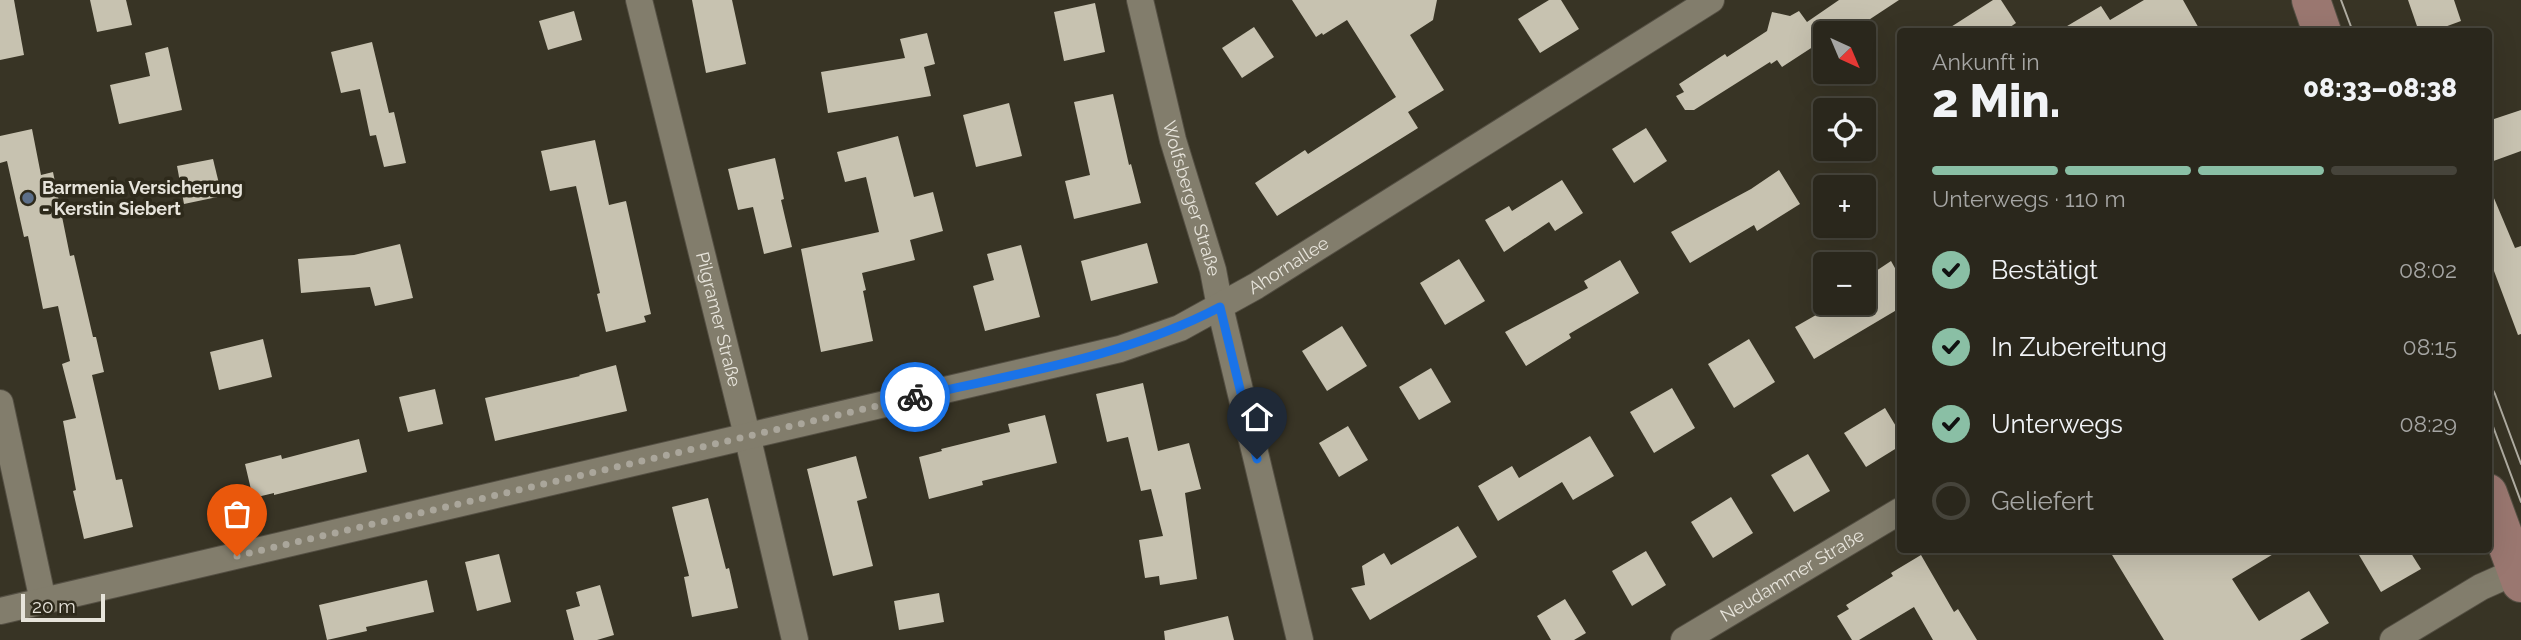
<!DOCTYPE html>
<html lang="de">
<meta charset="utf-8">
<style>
body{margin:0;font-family:Raleway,sans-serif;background:#322f25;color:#f1f3f6;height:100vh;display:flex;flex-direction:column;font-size:26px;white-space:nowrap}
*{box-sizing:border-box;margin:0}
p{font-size:23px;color:#a5a5a3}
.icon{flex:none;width:38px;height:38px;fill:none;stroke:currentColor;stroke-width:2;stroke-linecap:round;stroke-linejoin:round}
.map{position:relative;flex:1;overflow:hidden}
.details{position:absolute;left:1897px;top:28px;width:595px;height:525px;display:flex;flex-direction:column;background:#2a271c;border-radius:7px;box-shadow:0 7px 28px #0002,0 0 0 2px #46443b}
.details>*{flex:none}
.needle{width:46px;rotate:136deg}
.tools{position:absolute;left:1813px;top:21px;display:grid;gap:14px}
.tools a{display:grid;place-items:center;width:63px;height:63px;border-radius:7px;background:#2a271c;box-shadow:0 7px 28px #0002,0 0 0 2px #46443b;font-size:35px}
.scale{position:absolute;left:21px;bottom:18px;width:84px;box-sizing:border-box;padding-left:7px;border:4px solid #e7e4db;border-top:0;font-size:19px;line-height:24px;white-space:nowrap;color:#e7e4db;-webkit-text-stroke:5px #2e2a1b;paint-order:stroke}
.pin{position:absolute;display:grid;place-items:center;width:60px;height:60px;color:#fff;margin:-72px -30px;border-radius:50% 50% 50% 0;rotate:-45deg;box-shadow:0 0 7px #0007}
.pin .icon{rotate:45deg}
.courier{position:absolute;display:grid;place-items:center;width:70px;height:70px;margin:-35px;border:5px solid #1a73e8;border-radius:50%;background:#fff;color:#222;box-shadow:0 2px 9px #0007}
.summary em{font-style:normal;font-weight:800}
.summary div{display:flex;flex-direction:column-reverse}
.summary{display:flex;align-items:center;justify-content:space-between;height:119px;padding:0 35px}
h1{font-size:46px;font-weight:800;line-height:52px}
.bar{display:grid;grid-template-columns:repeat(4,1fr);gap:10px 7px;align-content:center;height:84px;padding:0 35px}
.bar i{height:9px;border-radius:5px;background:#46443b}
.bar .on{background:#8abfa5}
.bar p{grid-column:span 4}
ol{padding:0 35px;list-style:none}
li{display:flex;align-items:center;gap:21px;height:77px}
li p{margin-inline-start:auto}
li .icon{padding:7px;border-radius:50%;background:#8abfa5;color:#111;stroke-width:4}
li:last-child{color:#a5a5a3}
li i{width:38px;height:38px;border:4px solid #46443b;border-radius:50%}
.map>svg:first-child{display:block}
</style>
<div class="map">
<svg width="2521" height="640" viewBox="0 0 2521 640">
<rect width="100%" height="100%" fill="#383425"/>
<g fill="#c7c2b0">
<path d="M0,0H14L24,55L0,60Z"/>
<path d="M90,0H126L132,25L97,32Z"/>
<path d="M692,0H732L746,64L706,73Z"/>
<path d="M1292,0H1437L1433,20L1410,35L1444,90L1408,112L1418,128L1277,216L1255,183L1305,150L1308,154L1396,97L1347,20L1323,35L1322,33L1316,37Z"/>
<path d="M1549,0H1561L1579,29L1540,53L1518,19Z"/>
<path d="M1839,0H1899L1849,33H1825V39L1782,67L1777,60L1771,64L1770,62L1694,110H1685L1676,96L1684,92L1679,84L1725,54L1727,57L1767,31L1772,12L1790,16L1799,11L1807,22Z"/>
<path d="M1993,0H2001L2016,23L2003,32H1943Z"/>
<path d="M2144,0H2183L2201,32H2057L2101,6L2110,20Z"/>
<path d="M2408,0H2454L2461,21L2431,32H2419Z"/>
<path d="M1095,3L1105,52L1064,61L1054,12Z"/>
<path d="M574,11L582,40L548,50L539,21Z"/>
<path d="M1254,27L1274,57L1242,78L1222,48Z"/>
<path d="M927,33L935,64L924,67L931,96L828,113L821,72L905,58L900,39Z"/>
<path d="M372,42L389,113L394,112L406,163L384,167L376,135L370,136L360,89L341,93L331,52Z"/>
<path d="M168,47L182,110L119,124L110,85L150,76L145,53Z"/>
<path d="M1113,94L1129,165L1131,164L1141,203L1074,219L1065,181L1090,175L1074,102Z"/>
<path d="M1009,103L1022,156L976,167L963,115Z"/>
<path d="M2521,110V151L2488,163V121Z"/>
<path d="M1646,128L1667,161L1634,183L1612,149Z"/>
<path d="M32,129L41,175L53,172L70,256L74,255L93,337H96L104,372L92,375L116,480L122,479L133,527L84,539L73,491L76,490L63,421L76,418L62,364L70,361L58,306L43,309L28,236L24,237L7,161L0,163V136Z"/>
<path d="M898,136L914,197L933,192L943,231L910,240L915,260L862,273L866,290L863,291L873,341L821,352L801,249L879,232L866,177L845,182L837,152Z"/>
<path d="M595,140L609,205L626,201L651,314L644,316L646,322L606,332L597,294L600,293L576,186L550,191L541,151Z"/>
<path d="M775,158L784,199L781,200L792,247L764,254L753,207L738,210L728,169Z"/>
<path d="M213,159L222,196L184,204L177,166Z"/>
<path d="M1779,170L1800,204L1757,231L1754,225L1690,263L1671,232L1751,189Z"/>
<path d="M1562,180L1583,213L1555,231L1549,222L1504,252L1485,220L1509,206L1512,211Z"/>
<path d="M2488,184L2515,248L2521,246V334L2518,335L2488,255Z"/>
<path d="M1147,243L1158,283L1091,301L1081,261Z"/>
<path d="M400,244L413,298L375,306L370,287L301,293L298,259L354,255Z"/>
<path d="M1021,245L1040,317L985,331L973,286L994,280L987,254Z"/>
<path d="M1459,259L1485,301L1445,325L1420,283Z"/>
<path d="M1620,260L1639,293L1569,334L1571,338L1526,366L1505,332L1588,288L1584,281Z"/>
<path d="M1891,261L1900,277V308L1814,359L1795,327L1837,303H1864V279Z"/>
<path d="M1342,326L1367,366L1327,391L1302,351Z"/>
<path d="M263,339L272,377L219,390L210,352Z"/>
<path d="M1749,339L1775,382L1734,408L1708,364Z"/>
<path d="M616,365L627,411L495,441L485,398L580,376L579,375Z"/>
<path d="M1431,368L1451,402L1419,420L1399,387Z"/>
<path d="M1143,383L1158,451L1189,443L1201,489L1185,493L1197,579L1160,585L1159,576L1145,578L1139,540L1163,536L1151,489L1141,491L1128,437L1107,442L1096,394Z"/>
<path d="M1672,388L1695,428L1654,453L1630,412Z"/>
<path d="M435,389L443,424L408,432L399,397Z"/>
<path d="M1885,408L1900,433V446L1866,467L1844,433Z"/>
<path d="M1045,415L1057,463L982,481L983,485L929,499L919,457L942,451L941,449L1010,432L1008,424Z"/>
<path d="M1348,426L1368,460L1339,477L1319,443Z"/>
<path d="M1590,436L1614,476L1573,500L1562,482L1498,521L1478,486L1512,466L1519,478Z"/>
<path d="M359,439L367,472L274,495V493L253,498L245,464L281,455L282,459Z"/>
<path d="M1808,454L1830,491L1794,512L1771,475Z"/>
<path d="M856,456L867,498L857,501L873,566L833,576L807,469Z"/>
<path d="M1731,497L1753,533L1713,558L1691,522Z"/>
<path d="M708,498L726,569L729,568L738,608L692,617L684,577L689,576L672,507Z"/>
<path d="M1458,526L1477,557L1370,620L1351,588L1365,585L1362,566L1384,553L1391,565Z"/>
<path d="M2109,550H2280L2232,579L2259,621L2309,591L2329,623L2300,640H2164Z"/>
<path d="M2356,550H2409L2421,569L2381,592Z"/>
<path d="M1646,551L1666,585L1632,606L1612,571Z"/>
<path d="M499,554L511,602L477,611L465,562Z"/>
<path d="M1921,555L1954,612L1958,609L1977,640H1933L1914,607L1859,640H1852L1837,616L1849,609L1846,605L1893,576L1891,573Z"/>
<path d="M427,580L434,612L366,627L367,631L327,640L319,605Z"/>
<path d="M600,585L614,635L597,640H574L566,610L580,606L576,592Z"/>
<path d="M939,593L944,622L899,630L894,601Z"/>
<path d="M1565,599L1586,633L1574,640H1551L1537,616Z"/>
<path d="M1228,616L1234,640H1165L1164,631Z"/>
</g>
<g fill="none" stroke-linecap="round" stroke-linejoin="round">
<g stroke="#544f43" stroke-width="28">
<g id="street">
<path id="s1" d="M639,0L747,435L795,640"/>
<path id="s2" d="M1140,0L1173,140L1213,270L1220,307L1300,640"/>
<path d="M0,403L43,601"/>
<path id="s3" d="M0,611L1120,349L1180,328L1256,286L1711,0"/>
<path id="s4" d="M1684,640L1900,511"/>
<path d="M2393,640L2481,587L2517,571"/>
</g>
</g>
<g stroke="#544f43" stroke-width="40">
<g id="secondary">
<path d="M2311,0L2322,32"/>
<path d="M2488,493L2521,583"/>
</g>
</g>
<use href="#street" stroke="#827d6c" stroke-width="26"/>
<use href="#secondary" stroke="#9a7770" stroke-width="38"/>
<g stroke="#b0ada2" stroke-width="2">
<path d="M2341,0L2353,32"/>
<path d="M2488,381L2495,394L2521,464"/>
<path d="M2488,413L2521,502"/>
</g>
</g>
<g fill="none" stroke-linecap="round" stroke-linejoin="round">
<path stroke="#aaa69b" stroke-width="7" stroke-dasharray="0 12.6" d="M237,556L915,397"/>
<path stroke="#1a73e8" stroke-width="9" d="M915,397C1018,373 1125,357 1220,307L1257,459"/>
</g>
<circle fill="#5c6f8a" stroke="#2e2a1b" stroke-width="2.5" cx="28" cy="198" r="7"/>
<g text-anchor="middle" stroke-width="7" stroke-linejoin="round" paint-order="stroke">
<g font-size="18" font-weight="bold" fill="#e7e4db" stroke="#2e2a1b" text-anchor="start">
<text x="42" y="194">Barmenia Versicherung<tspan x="42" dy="21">- Kerstin Siebert</tspan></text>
</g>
<g font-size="18" fill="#e7e4db" stroke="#2e2a1b">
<text dy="6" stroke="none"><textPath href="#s2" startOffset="205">Wolfsberger Straße</textPath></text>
<text dy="6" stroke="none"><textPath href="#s3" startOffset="1339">Ahornallee</textPath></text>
<text dy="6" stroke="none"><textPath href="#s1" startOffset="329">Pilgramer Straße</textPath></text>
<text dy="6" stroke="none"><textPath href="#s4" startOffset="126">Neudammer Straße</textPath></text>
</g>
</g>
</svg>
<div class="tools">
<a><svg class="needle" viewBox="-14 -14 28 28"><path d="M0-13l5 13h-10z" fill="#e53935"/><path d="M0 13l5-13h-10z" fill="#a5a5a3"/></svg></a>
<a><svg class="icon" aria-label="locate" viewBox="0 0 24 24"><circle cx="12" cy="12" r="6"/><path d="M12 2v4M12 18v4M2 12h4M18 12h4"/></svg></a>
<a>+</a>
<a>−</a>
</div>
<div class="scale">20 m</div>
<div class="pin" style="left:237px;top:556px;background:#ea580c"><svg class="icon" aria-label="bag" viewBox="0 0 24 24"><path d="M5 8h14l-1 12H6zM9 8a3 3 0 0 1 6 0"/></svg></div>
<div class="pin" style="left:1257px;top:459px;background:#1f2937"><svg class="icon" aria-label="home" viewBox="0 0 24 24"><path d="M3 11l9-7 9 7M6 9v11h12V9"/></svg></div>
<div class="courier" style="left:915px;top:397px"><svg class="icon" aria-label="bike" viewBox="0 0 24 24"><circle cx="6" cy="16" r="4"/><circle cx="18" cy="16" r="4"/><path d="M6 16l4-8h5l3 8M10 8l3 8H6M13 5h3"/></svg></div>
<section class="details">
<div class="summary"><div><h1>2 Min.</h1><p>Ankunft in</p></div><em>08:33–08:38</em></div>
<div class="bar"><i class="on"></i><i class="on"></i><i class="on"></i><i></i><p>Unterwegs · 110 m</p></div>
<ol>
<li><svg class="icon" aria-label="check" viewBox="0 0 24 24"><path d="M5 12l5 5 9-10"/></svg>Bestätigt<p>08:02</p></li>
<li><svg class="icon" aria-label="check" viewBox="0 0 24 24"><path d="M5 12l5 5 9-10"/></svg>In Zubereitung<p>08:15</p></li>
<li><svg class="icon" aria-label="check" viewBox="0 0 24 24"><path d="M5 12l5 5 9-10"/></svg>Unterwegs<p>08:29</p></li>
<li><i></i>Geliefert</li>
</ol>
</section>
</div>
